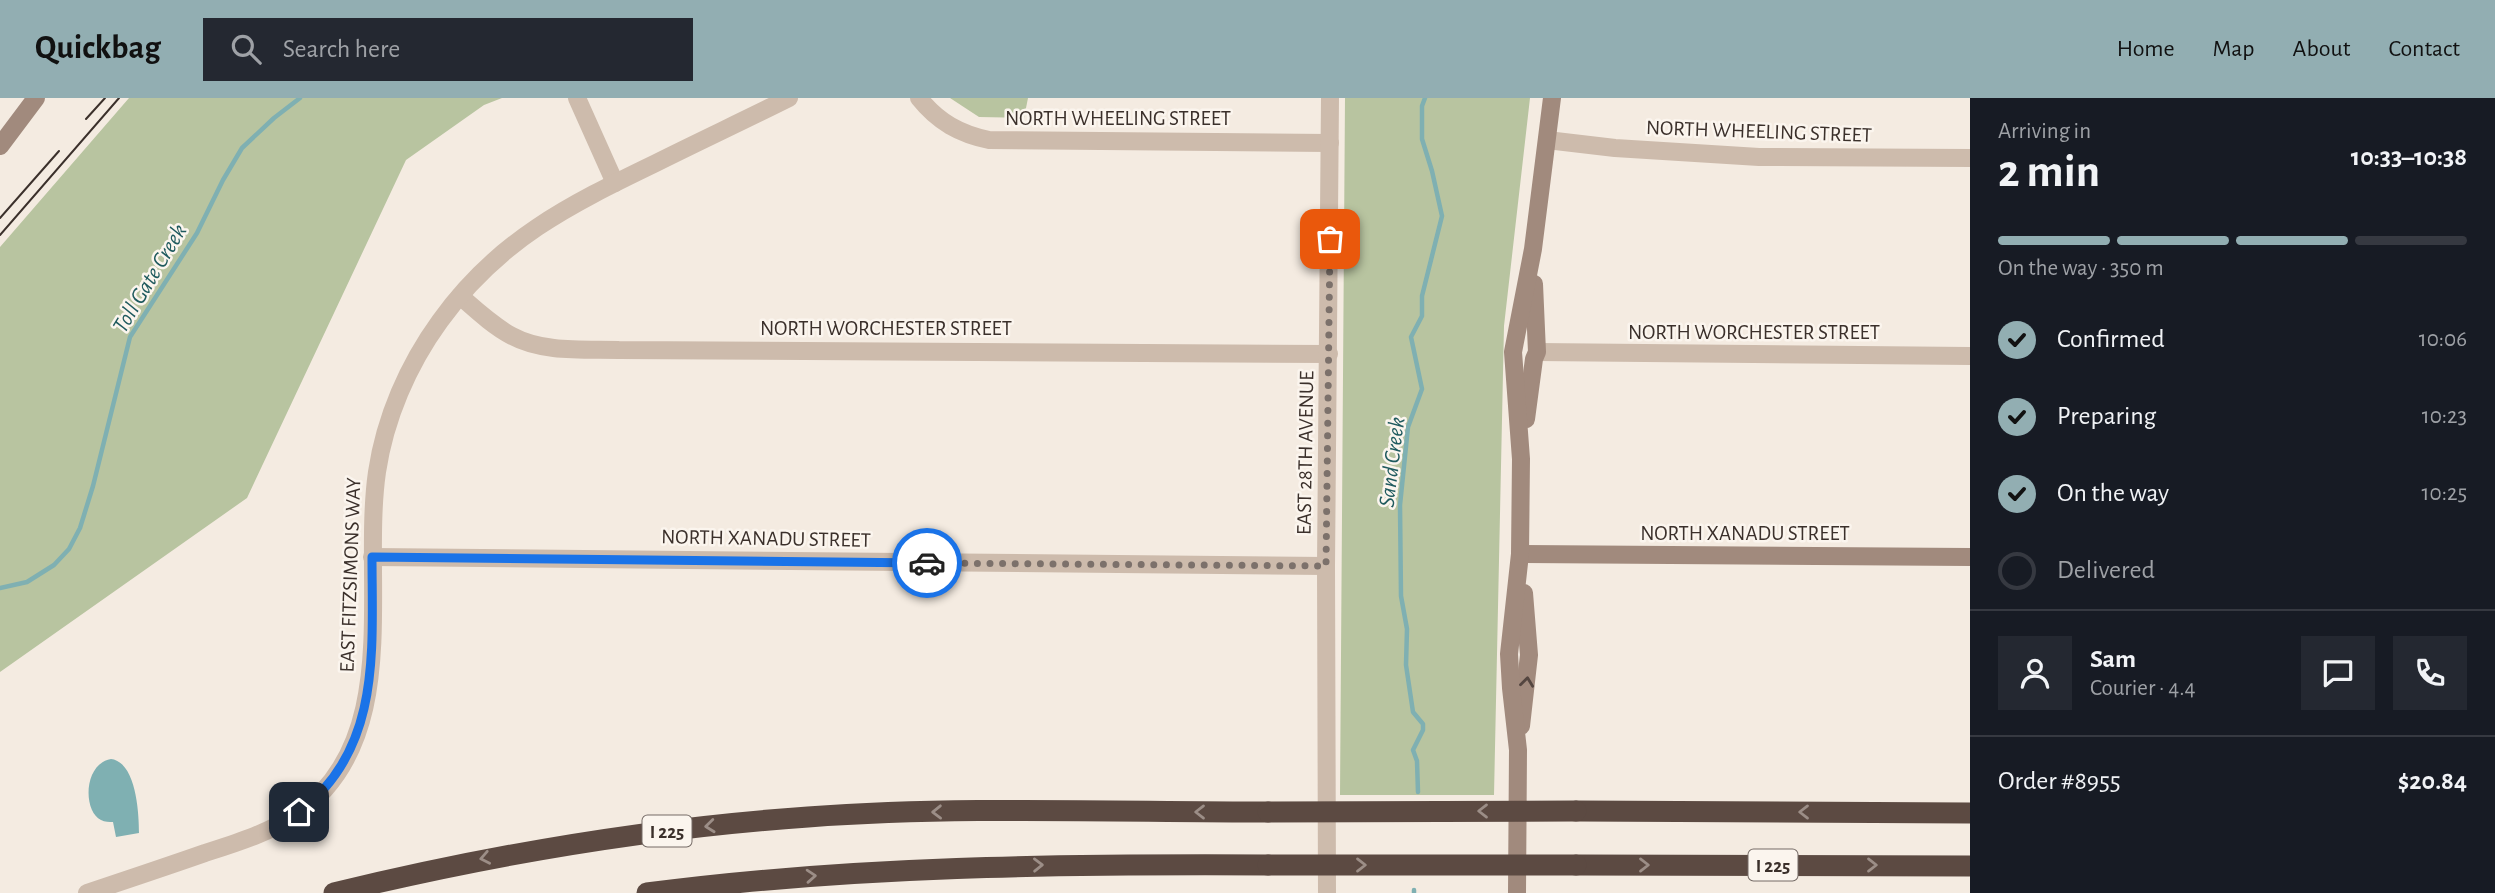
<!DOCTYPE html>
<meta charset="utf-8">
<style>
body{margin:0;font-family:"Alegreya Sans",sans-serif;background:#242831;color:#f1f3f6;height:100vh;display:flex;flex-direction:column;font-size:26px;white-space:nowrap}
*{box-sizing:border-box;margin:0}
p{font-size:23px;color:#9ea1a6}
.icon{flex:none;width:38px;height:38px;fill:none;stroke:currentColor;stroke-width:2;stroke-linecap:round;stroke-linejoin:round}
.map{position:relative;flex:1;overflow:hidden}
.details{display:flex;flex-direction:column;background:#171b24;width:525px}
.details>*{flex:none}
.pin{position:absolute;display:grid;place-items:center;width:60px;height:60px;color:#fff;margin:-30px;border-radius:14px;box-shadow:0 4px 10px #0006}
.courier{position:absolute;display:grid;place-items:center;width:70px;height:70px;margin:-35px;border:5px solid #1a73e8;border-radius:50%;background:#fff;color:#222;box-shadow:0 2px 9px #0007}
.head em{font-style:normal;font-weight:700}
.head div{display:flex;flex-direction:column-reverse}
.head{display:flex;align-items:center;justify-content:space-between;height:119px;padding:0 28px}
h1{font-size:46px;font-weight:700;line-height:52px}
.bar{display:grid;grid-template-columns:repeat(4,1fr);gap:10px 7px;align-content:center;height:84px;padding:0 28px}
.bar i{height:9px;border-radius:5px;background:#363941}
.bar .current{background:#92aeb2}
.bar p{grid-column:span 4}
.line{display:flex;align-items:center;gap:18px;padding:0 28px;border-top:2px solid #363941}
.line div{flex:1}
.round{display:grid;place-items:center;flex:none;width:74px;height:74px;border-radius:0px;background:#242831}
ol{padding:0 28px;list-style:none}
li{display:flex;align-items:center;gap:21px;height:77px}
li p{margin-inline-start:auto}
li .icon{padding:7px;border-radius:50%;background:#92aeb2;color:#111;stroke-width:4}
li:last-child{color:#9ea1a6}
li i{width:38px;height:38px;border:4px solid #363941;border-radius:50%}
header{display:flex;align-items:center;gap:42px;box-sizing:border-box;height:98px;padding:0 35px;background:#92aeb2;color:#111}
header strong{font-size:33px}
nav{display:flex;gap:38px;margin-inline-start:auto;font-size:24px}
.search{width:490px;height:63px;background:#242831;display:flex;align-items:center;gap:18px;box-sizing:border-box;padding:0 24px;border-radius:0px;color:#9ea1a6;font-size:26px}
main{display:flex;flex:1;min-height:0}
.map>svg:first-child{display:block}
</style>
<header>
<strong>Quickbag</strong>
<div class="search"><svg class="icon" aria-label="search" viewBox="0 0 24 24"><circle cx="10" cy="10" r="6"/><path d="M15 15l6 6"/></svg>Search here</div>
<nav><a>Home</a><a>Map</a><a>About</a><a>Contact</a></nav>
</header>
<main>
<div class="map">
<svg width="1970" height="795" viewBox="0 0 1970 795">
<rect width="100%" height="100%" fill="#f4ebe1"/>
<g fill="#b8c4a0">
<path d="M129,0H502L484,7L406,62L247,400L0,574V149Z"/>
<path d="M950,0H1028L1024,20L979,19Z"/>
<path d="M1345,0H1530L1504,228L1494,697H1340Z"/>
</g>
<path fill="#7fb0b2" d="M111,661C136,664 139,714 139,735L116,739L113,724C109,724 105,724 101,722C83,714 83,666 111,661Z"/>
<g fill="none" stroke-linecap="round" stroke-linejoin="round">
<g stroke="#7fb0b2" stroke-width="4.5">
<path d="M0,490L27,484L54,467L69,451L80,430L93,388L130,239L197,135L223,82L242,50L274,20L300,0"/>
<path d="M1418,694L1417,663L1413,652L1423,632V626L1413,614L1406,567L1407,531L1401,498L1400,407L1408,329L1422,291L1411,239L1422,218V198L1442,118L1432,73L1422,41V8L1425,0"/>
<path d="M1414,792V795"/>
</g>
<g stroke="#cdbbac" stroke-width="18">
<path d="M577,0L615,85"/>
<path d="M919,0C938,24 960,36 989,42L1330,45"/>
<path d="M1547,42L1615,50L1759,59L1970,60"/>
<path d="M460,198C476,212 493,228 512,238C543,255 585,251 619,252L1329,256"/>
<path d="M1537,254L1970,258"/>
<path d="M372,459L1326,468"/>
<path d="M87,795C126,782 165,769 205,755C236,745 269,735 297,716C405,641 361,485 377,374C385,320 408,267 440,223C498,142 569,107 656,65C700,43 745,22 789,0"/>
<path d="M1327,795L1326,468L1330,0"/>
</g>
<g stroke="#a18a7d" stroke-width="18">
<path d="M0,48L36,0"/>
<path d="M1526,321L1534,261L1537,254L1534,186"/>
<path d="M1520,456L1970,459"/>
<path d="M1521,628L1529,557L1524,495"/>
<path d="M1517,795L1518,652L1511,590L1509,556L1520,456L1521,361L1513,254L1533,151L1552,0"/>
</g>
<g stroke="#5c4a42" stroke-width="21">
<path d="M1576,713L1970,715"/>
<path d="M1576,767L1970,768"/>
<path d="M334,795C490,757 648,730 808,719C961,708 1115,714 1268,714"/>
<path d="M647,795C853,768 1060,766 1268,767"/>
</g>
<g stroke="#3b302b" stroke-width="2">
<path d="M86,21L105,0"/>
<path d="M0,120L59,53"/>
<path d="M0,137L119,0"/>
</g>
<g stroke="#5c4a42" stroke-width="21">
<path d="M1268,714L1576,713"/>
<path d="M1268,767H1576"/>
</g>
</g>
<defs><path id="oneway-chevron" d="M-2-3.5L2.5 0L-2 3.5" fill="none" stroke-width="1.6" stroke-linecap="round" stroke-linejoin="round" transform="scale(1.75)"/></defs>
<use stroke="#544640" href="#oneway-chevron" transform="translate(1527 584) rotate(-83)"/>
<g stroke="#9c8e87">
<use href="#oneway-chevron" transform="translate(1483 713) rotate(180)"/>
<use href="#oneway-chevron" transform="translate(937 714) rotate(179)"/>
<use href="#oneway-chevron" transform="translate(1200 714) rotate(180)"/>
<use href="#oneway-chevron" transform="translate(1804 714) rotate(-180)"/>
<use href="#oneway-chevron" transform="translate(710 728) rotate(174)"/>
<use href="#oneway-chevron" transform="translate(485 760) rotate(169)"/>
<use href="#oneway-chevron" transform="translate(1038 767) rotate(-1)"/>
<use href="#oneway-chevron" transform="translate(1361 767)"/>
<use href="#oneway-chevron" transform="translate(1644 767)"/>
<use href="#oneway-chevron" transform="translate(1872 767)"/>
<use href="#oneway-chevron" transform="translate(811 778) rotate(-4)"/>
</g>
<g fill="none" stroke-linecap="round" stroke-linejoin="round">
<path stroke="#7c716b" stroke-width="7" stroke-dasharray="0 12.6" d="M927,465L1326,468L1330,141"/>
<path stroke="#1a73e8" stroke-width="9" d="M299,714C382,651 372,552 372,459L927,465"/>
</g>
<g text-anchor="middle" stroke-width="5" stroke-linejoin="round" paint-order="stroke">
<g fill="#fbf5ee" stroke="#756b66" stroke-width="2">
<rect x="642.5" y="717.5" width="49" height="31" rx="5"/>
<rect x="1748.5" y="751.5" width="49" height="31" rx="5"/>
</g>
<g font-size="19" font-weight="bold" fill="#3b302b">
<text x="667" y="740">I 225</text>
<text x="1773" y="774">I 225</text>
</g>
<g font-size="21" fill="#3b302b" stroke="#fbf5ee">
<text x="1118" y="27">NORTH WHEELING STREET</text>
<text transform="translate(1759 33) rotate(2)" y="7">NORTH WHEELING STREET</text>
<text x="886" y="237">NORTH WORCHESTER STREET</text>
<text x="1754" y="241">NORTH WORCHESTER STREET</text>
<text transform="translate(1305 355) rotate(-89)" y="7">EAST 28TH AVENUE</text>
<text x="1745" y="442">NORTH XANADU STREET</text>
<text transform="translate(766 440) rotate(1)" y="7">NORTH XANADU STREET</text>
<text transform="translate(350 477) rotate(-88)" y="7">EAST FITZSIMONS WAY</text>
</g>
<g font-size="23" font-style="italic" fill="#1f5a5e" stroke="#fbf5ee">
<text transform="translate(149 180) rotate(-59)" y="8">Toll Gate Creek</text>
<text transform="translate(1391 364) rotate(-83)" y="8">Sand Creek</text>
</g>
</g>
</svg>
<div class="pin" style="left:1330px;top:141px;background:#ea580c"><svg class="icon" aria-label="bag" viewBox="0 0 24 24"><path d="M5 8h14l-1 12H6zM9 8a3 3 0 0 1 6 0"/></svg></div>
<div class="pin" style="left:299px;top:714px;background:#1f2937"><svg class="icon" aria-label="home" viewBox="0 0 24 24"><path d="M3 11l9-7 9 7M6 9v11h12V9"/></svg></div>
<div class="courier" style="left:927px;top:465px"><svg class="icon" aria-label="car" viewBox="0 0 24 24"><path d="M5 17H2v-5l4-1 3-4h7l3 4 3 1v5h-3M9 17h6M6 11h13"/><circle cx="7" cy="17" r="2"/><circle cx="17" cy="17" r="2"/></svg></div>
</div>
<section class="details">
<div class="head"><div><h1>2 min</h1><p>Arriving in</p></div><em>10:33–10:38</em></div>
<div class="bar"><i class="current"></i><i class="current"></i><i class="current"></i><i></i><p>On the way · 350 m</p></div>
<ol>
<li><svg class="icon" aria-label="check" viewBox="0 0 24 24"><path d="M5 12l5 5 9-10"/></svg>Confirmed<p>10:06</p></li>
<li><svg class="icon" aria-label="check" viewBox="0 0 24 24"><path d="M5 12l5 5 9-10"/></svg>Preparing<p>10:23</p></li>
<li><svg class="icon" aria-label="check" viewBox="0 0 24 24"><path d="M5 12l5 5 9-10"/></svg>On the way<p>10:25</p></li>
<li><i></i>Delivered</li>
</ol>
<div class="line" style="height:126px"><a class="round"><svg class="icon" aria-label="person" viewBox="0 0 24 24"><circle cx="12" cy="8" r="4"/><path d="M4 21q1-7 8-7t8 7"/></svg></a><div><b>Sam</b><p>Courier · 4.4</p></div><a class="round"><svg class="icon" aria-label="chat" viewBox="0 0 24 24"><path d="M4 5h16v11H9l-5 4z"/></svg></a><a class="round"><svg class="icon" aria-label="phone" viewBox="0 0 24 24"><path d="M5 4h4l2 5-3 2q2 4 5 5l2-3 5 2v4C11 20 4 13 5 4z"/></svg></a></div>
<div class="line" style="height:91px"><div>Order #8955</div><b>$20.84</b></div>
</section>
</main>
